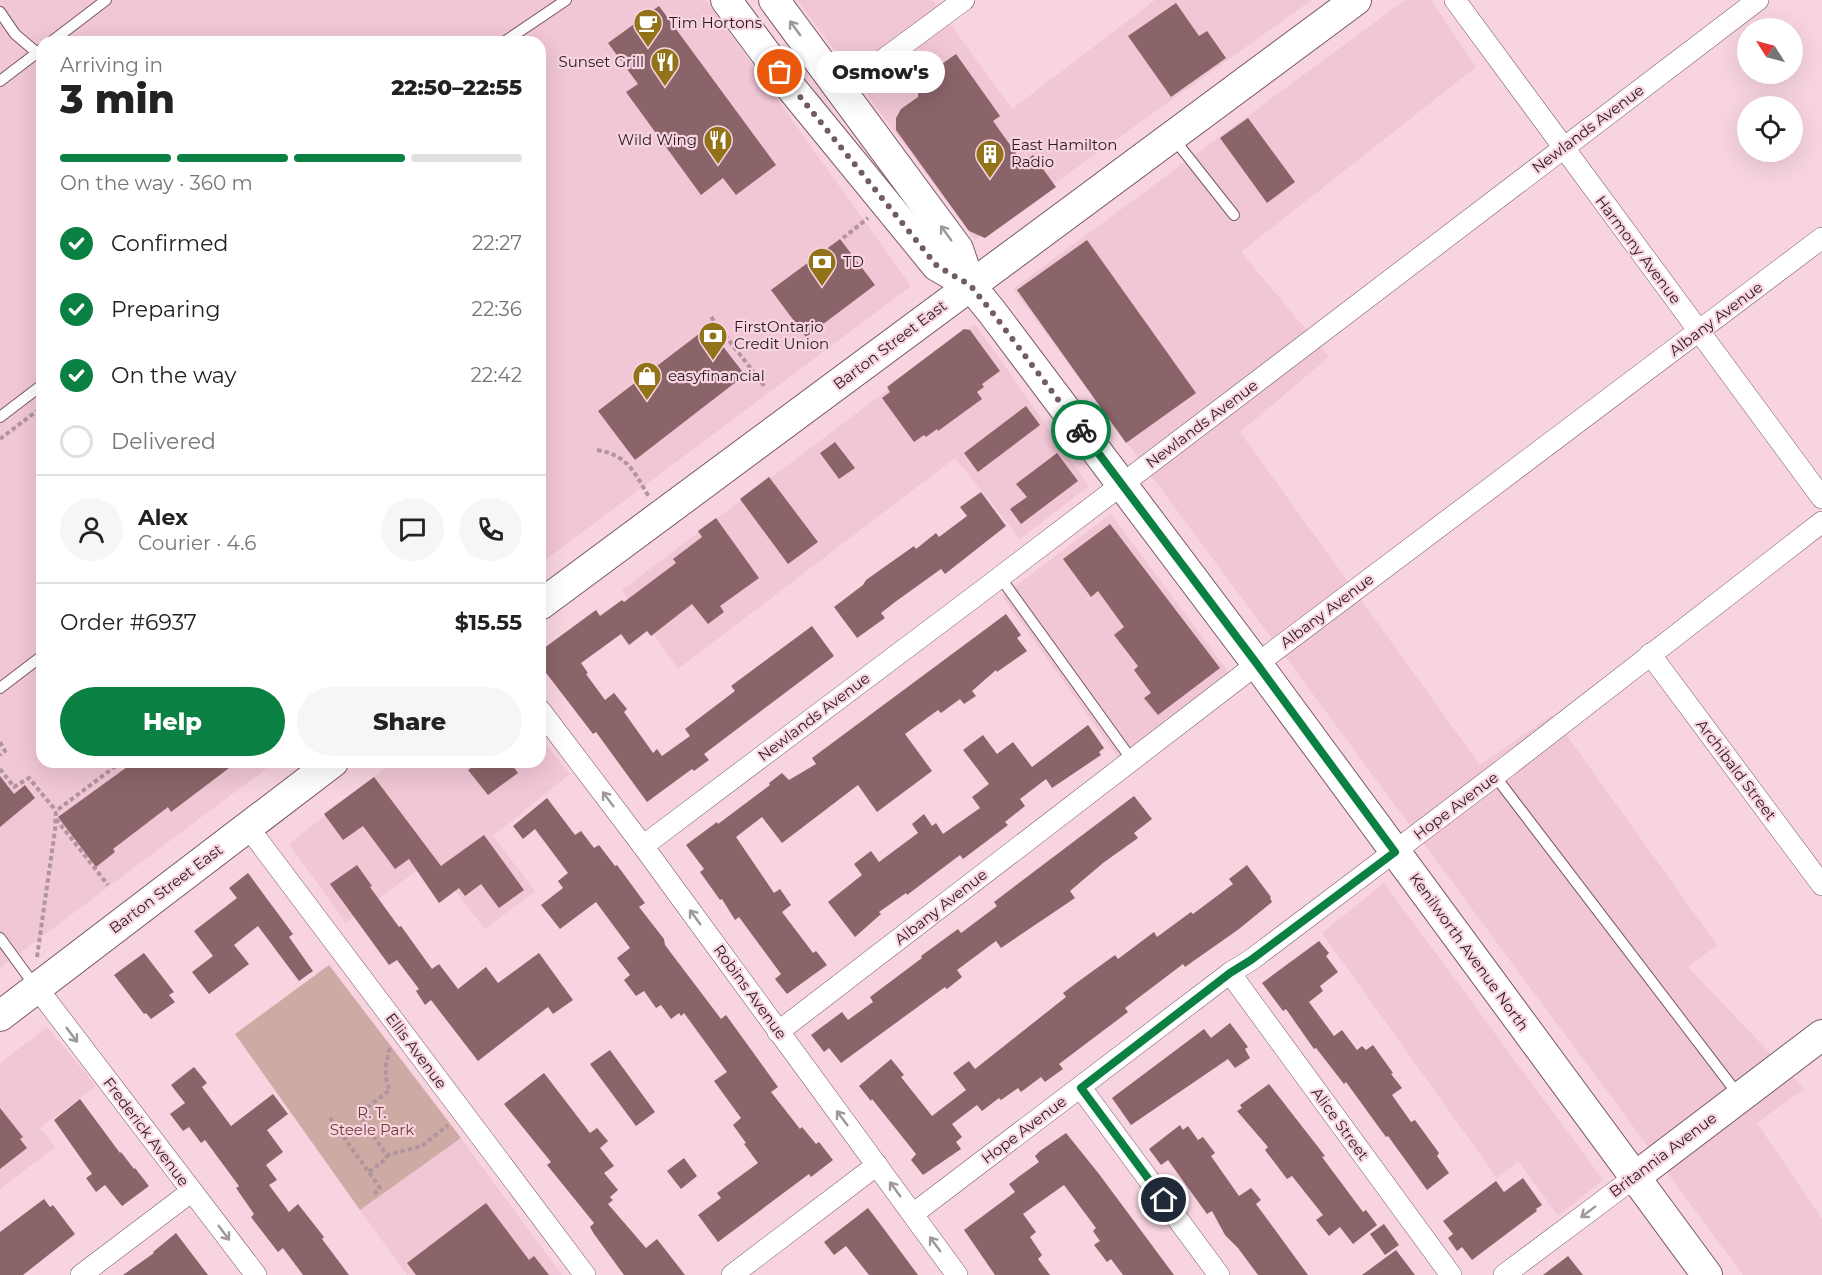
<!DOCTYPE html>
<meta charset="utf-8">
<style>
body{margin:0;font-family:Montserrat,sans-serif;background:#f6f6f6;color:#222;height:100vh;display:flex;flex-direction:column;font-size:22px;white-space:nowrap}
*{box-sizing:border-box;margin:0}
p{font-size:20px;color:#767676}
.icon{flex:none;width:33px;height:33px;fill:none;stroke:currentColor;stroke-width:2;stroke-linecap:round;stroke-linejoin:round}
.map{position:relative;flex:1;overflow:hidden}
.drawer{position:absolute;left:36px;top:36px;width:510px;height:732px;display:flex;flex-direction:column;background:#fff;border-radius:18px;box-shadow:0 6px 24px #0002}
.drawer>*{flex:none}
.needle{width:39px;rotate:306deg}
.controls{position:absolute;left:1737px;top:18px;display:grid;gap:12px}
.controls a{display:grid;place-items:center;width:66px;height:66px;border-radius:50%;background:#fff;box-shadow:0 6px 24px #0002;font-size:30px}
.pin{position:absolute;display:grid;place-items:center;width:51px;height:51px;color:#fff;margin:-26px;border:3px solid #fff;border-radius:50%;box-shadow:0 2px 6px #0007}
.courier{position:absolute;display:grid;place-items:center;width:60px;height:60px;margin:-30px;border:4px solid #0b8043;border-radius:50%;background:#fff;color:#222;box-shadow:0 2px 8px #0007}
.bubble{position:absolute;height:42px;border-radius:21px;background:#fff;box-shadow:0 6px 24px #0002;font-size:20px;font-weight:800;line-height:42px;text-align:center}
.head em{font-style:normal;font-weight:800}
.head div{display:flex;flex-direction:column-reverse}
.head{display:flex;align-items:center;justify-content:space-between;height:102px;padding:0 24px}
h1{font-size:39px;font-weight:800;line-height:45px}
.bar{display:grid;grid-template-columns:repeat(4,1fr);gap:9px 6px;align-content:center;height:72px;padding:0 24px}
.bar i{height:8px;border-radius:4px;background:#e0e0e0}
.bar .on{background:#0b8043}
.bar p{grid-column:span 4}
.line{display:flex;align-items:center;gap:15px;padding:0 24px;border-top:2px solid #e0e0e0}
.line div{flex:1}
.round{display:grid;place-items:center;flex:none;width:63px;height:63px;border-radius:32px;background:#f6f6f6}
ol{padding:0 24px;list-style:none}
li{display:flex;align-items:center;gap:18px;height:66px}
li p{margin-inline-start:auto}
li .icon{padding:6px;border-radius:50%;background:#0b8043;color:#fff;stroke-width:4}
li:last-child{color:#767676}
li i{width:33px;height:33px;border:3px solid #e0e0e0;border-radius:50%}
.action{display:flex;gap:12px;margin-top:auto;padding:12px 24px}
.action a{flex:1;height:69px;border-radius:36px;background:#0b8043;color:#fff;font-size:24px;font-weight:800;line-height:69px;text-align:center}
.action a+a{background:#f6f6f6;color:#222}
.map>svg:first-child{display:block}
</style>
<div class="map">
<svg width="1822" height="1275" viewBox="0 0 1822 1275">
<rect width="100%" height="100%" fill="#f8d4e1"/>
<g fill="#f1c6d5">
<path d="M0,0H706L911,286L540,564V42H42V762H275L0,968Z"/>
<path d="M797,0H933L1012,109L1155,0H1312L975,240Z"/>
<path d="M1405,0H1431L1476,67L1241,252L1329,357L1240,432L1480,765L1552,715L1717,945L1688,967L1804,1089L1757,1123L1822,1219V1275H1743L1013,289Z"/>
<path d="M975,324L1089,486L1020,539L955,458L678,669L622,590Z"/>
<path d="M1111,514L1232,677L1120,760L1002,596Z"/>
<path d="M540,737L570,774L493,836L535,891L485,929L431,860L346,923L289,844L393,762H540Z"/>
<path d="M1384,883L1603,1180L1558,1216L1518,1161L1497,1178L1322,933Z"/>
<path d="M47,1027L96,1086L40,1128L55,1147L0,1189V1063Z"/>
<path d="M461,1138L562,1275H407L360,1210Z"/>
</g>
<path fill="#cdaaa3" d="M329,965L461,1138L360,1210L235,1034Z"/>
<g fill="#8a6468">
<path d="M1176,3L1199,36L1207,31L1226,58L1171,97L1128,36Z"/>
<path d="M659,6L776,165L736,195L723,178L701,195L626,92L638,84L608,43Z"/>
<path d="M956,54L1000,116L993,121L1023,163L1033,155L1056,187L985,238L969,231L896,130V118L901,109L918,97L919,80Z"/>
<path d="M1248,118L1295,182L1267,203L1220,138Z"/>
<path d="M840,239L875,285L806,337L771,290Z"/>
<path d="M1087,240L1196,393L1126,443L1017,290Z"/>
<path d="M708,327L745,375L635,460L598,411Z"/>
<path d="M964,329L970,330L1000,371L982,384L984,387L977,392L982,399L938,431L937,429L926,437L924,435L914,442L882,398L890,392L887,387Z"/>
<path d="M1026,406L1040,425L978,472L964,453Z"/>
<path d="M835,442L855,468L839,479L820,453Z"/>
<path d="M1057,453L1078,481L1021,524L1010,509L1027,497L1016,484Z"/>
<path d="M769,477L818,542L788,564L740,499Z"/>
<path d="M981,492L1006,526L945,574L941,569L895,602L881,613L885,618L857,638L834,607L863,585L866,580L914,546L916,549L936,533L939,537L967,516L960,507Z"/>
<path d="M716,518L759,578L720,606L724,612L708,624L692,604L651,636L647,631L629,645L621,634L581,663L588,673L586,674L605,700L614,693L627,709L624,712L653,753L657,749L662,756L690,736L685,729L735,691L731,686L812,626L834,656L704,754L709,760L694,771L692,769L647,802L596,732L593,734L540,665V651L596,610L600,616L622,600L624,602L676,563L673,559L702,537L698,531Z"/>
<path d="M1110,524L1220,668L1158,715L1144,698L1151,693L1134,670L1138,666L1114,635L1124,627L1098,591L1091,597L1063,559Z"/>
<path d="M1006,614L1021,635L1017,638L1027,651L997,672L996,670L972,691L976,696L964,704L960,699L941,713L938,710L905,734L932,771L877,812L858,785L782,843L762,817L736,837L774,893L780,889L791,905L782,912L813,953L816,951L827,965L787,994L775,979L781,974L739,917L735,920L722,899L720,900L700,872L704,869L686,845L717,822L718,824L770,785L769,783L782,773L789,780L816,764L812,758Z"/>
<path d="M1088,725L1104,748L1099,752L1101,755L1052,788L1046,779L1020,799L1025,806L1005,822L1008,825L963,859L960,855L907,895L906,893L879,912L881,914L855,937L828,902L862,875L854,864L871,851L879,862L918,833L912,824L924,814L932,826L936,823L943,834L980,808L972,797L989,784L963,750L983,735L997,754L1013,742L1032,767Z"/>
<path d="M134,762H237L171,812L168,807L113,849L115,852L96,867L58,817Z"/>
<path d="M479,762H510L518,773L488,795L468,770Z"/>
<path d="M0,776L14,794L25,785L35,798L0,827Z"/>
<path d="M374,777L441,866L484,835L524,890L499,908L481,884L465,896L459,888L439,903L409,859L395,869L363,826L343,840L324,814Z"/>
<path d="M1134,796L1152,819L1134,833L1138,838L1103,863L1070,891L1075,898L1001,948L996,941L957,970L962,977L947,989L945,987L841,1063L829,1048L824,1052L811,1035L842,1012L848,1020L873,1002L870,997L922,958L921,956L958,929L961,933L997,906L994,902Z"/>
<path d="M547,798L575,835L581,831L594,848L599,845L615,866L617,865L645,903L639,907L664,939L665,945L721,1019L726,1015L778,1087L771,1092L800,1129L802,1127L816,1144L819,1142L833,1160L811,1177L809,1174L718,1242L698,1215L721,1198L717,1193L758,1163L744,1144L746,1143L733,1125L741,1118L714,1081L727,1072L684,1013L681,1016L679,1013L671,1019L661,1005L656,1008L644,991L636,996L624,980L630,975L617,958L630,948L596,902L560,929L541,905L563,888L558,881L568,873L535,829L523,839L513,826Z"/>
<path d="M357,865L372,886L370,887L399,927L401,926L432,969L439,964L458,989L486,967L498,983L539,953L573,1000L553,1014L548,1007L478,1061L431,1000L425,1005L416,991L419,989L397,960L389,965L330,884Z"/>
<path d="M1247,865L1271,897L1270,898L1272,902L1239,929L1185,967L1183,964L1125,1008L1128,1012L1059,1064L1063,1069L1045,1082L1041,1077L1021,1092L1018,1088L1001,1100L999,1098L982,1111L977,1105L952,1124L962,1137L956,1142L961,1149L923,1175L911,1160L916,1154L872,1099L871,1101L859,1086L891,1059L904,1075L901,1077L932,1116L966,1090L953,1073L969,1061L975,1069L1066,997L1063,993L1079,981L1115,955L1118,959L1154,932L1157,937L1191,912L1193,914L1233,884L1229,879Z"/>
<path d="M248,873L293,934L289,937L313,971L299,981L258,926L234,945L249,964L209,994L192,972L213,956L194,931L237,898L229,888Z"/>
<path d="M1319,941L1329,953L1326,956L1338,972L1320,986L1323,991L1309,1002L1334,1036L1342,1030L1357,1050L1362,1046L1366,1050L1373,1045L1393,1073L1391,1074L1402,1088L1392,1095L1411,1122L1415,1120L1439,1153L1437,1156L1449,1173L1427,1190L1388,1136L1386,1137L1346,1082L1344,1084L1316,1048L1314,1049L1286,1009L1283,1011L1262,983Z"/>
<path d="M144,953L174,992L169,995L175,1002L151,1019L146,1013L144,1014L114,975Z"/>
<path d="M1230,1023L1248,1047L1245,1049L1250,1058L1235,1068L1228,1059L1131,1125L1112,1098L1204,1029L1211,1038Z"/>
<path d="M610,1050L655,1112L636,1126L590,1064Z"/>
<path d="M194,1067L207,1083L202,1087L231,1126L273,1094L288,1114L267,1130L283,1152L266,1165L277,1180L269,1185L289,1212L298,1204L324,1237L322,1239L349,1275H303L283,1248L278,1252L251,1217L254,1214L236,1188L239,1186L205,1140L201,1143L189,1127L183,1131L170,1114L185,1103L171,1085Z"/>
<path d="M544,1073L590,1133L597,1128L608,1141L600,1148L614,1166L604,1173L618,1190L610,1197L613,1200L608,1204L646,1248L657,1239L685,1275H624L594,1234L590,1227L594,1223L547,1165L551,1162L504,1104Z"/>
<path d="M1269,1084L1325,1156L1322,1157L1363,1212L1366,1210L1377,1225L1353,1244L1340,1227L1329,1236L1316,1220L1323,1215L1292,1176L1287,1179L1265,1150L1268,1147L1237,1111L1242,1108L1240,1105Z"/>
<path d="M80,1099L120,1153L121,1152L134,1169L135,1168L149,1186L122,1206L105,1185L96,1192L86,1178L92,1174L54,1120Z"/>
<path d="M0,1108L23,1137L20,1139L27,1148L0,1169Z"/>
<path d="M1180,1125L1183,1130L1188,1126L1198,1140L1203,1137L1215,1153L1211,1156L1239,1196L1251,1188L1261,1200L1256,1204L1308,1275H1258L1238,1248L1225,1235L1212,1211L1207,1214L1168,1160L1161,1165L1149,1149Z"/>
<path d="M1066,1133L1099,1174L1174,1275H1123L1111,1259L1107,1262L1094,1245L1100,1241L1093,1231L1096,1228L1064,1185L1023,1214L1036,1232L1030,1237L1042,1255L1038,1259L1050,1275H995L964,1230L1015,1192L1009,1184L1039,1162L1035,1156L1040,1151Z"/>
<path d="M684,1158L697,1176L681,1189L667,1171Z"/>
<path d="M1523,1178L1542,1205L1536,1209L1537,1211L1472,1260L1462,1247L1457,1251L1448,1238L1453,1234L1443,1221L1496,1181L1504,1192Z"/>
<path d="M44,1199L50,1207L53,1205L75,1234L23,1275H0V1232Z"/>
<path d="M486,1203L529,1260L534,1256L549,1275H416L407,1263Z"/>
<path d="M868,1208L878,1221L918,1275H869L846,1246L834,1255L824,1242Z"/>
<path d="M1384,1224L1399,1245L1385,1255L1370,1234Z"/>
<path d="M176,1233L208,1275H123L154,1253L153,1252Z"/>
<path d="M1396,1250L1415,1275H1362Z"/>
<path d="M1568,1256L1583,1275H1543Z"/>
</g>
<g fill="none" stroke-linecap="round" stroke-linejoin="round">
<g stroke="#795a66" stroke-width="12">
<g id="lane">
<path d="M0,12L15,34L42,57"/>
<path d="M51,42L106,0"/>
<path d="M504,42L566,0"/>
<path d="M0,81L42,49"/>
<path d="M1174,139L1234,215"/>
<path d="M0,417L42,385"/>
<path d="M1000,577L1132,760"/>
<path d="M0,688L42,656"/>
<path d="M1495,776L1740,1097"/>
<path d="M0,938L35,986"/>
</g>
</g>
<g stroke="#795a66" stroke-width="22">
<g id="street">
<path d="M1455,0L1822,498"/>
<path d="M842,90L964,0"/>
<path d="M1650,654L1822,885"/>
<path d="M540,710L643,846L957,1275"/>
<path d="M248,827L585,1275"/>
<path d="M643,846L974,597L1758,0"/>
<path d="M1230,973L1451,1275"/>
<path d="M37,988L256,1275"/>
<path d="M778,1032L1257,664L1822,238"/>
<path d="M1081,1088L1219,1275"/>
<path d="M913,1214L1230,973L1251,960L1505,768L1822,522"/>
<path d="M81,1275L192,1191"/>
<path d="M732,1275L877,1165"/>
<path d="M1504,1275L1635,1177"/>
</g>
</g>
<g stroke="#795a66" stroke-width="32">
<g id="secondary">
<path d="M726,0L793,90L937,266L970,285L992,312L1257,664L1707,1275"/>
<path d="M774,0L958,249L970,285"/>
<path d="M540,605L1356,0"/>
<path d="M0,1016L333,762"/>
<path d="M1635,1177L1822,1035"/>
</g>
</g>
<g stroke="#b0949e" stroke-width="4" stroke-dasharray="4.5 3" stroke-linecap="butt">
<path d="M843,238L868,218"/>
<path d="M711,317L765,387"/>
<path d="M0,439L42,407"/>
<path d="M597,450C628,455 634,472 649,497"/>
<path d="M0,742L5,751L0,755"/>
<path d="M0,769L14,787L29,778L56,811"/>
<path d="M56,819L108,885"/>
<path d="M37,957L55,830L56,811L121,762"/>
<path d="M390,1048C386,1061 383,1078 390,1090L365,1109L363,1122L387,1155L422,1146L448,1125"/>
<path d="M330,1118L380,1188L374,1194"/>
<path d="M369,1172L386,1159L387,1155"/>
</g>
<use href="#lane" stroke="#fff" stroke-width="10"/>
<use href="#street" stroke="#fff" stroke-width="21"/>
<use href="#secondary" stroke="#fff" stroke-width="30"/>
</g>
<defs><path id="oneway-shaft" d="M-6 0H5M1.5-3L5.5 0L1.5 3" fill="none" stroke-width="1.6" stroke-linecap="round" stroke-linejoin="round" transform="scale(1.5)"/></defs>
<g stroke="#9e989b">
<use href="#oneway-shaft" transform="translate(795 28) rotate(-126)"/>
<use href="#oneway-shaft" transform="translate(946 233) rotate(-126)"/>
<use href="#oneway-shaft" transform="translate(608 799) rotate(-127)"/>
<use href="#oneway-shaft" transform="translate(695 917) rotate(-126)"/>
<use href="#oneway-shaft" transform="translate(72 1035) rotate(53)"/>
<use href="#oneway-shaft" transform="translate(842 1118) rotate(-127)"/>
<use href="#oneway-shaft" transform="translate(895 1189) rotate(-126)"/>
<use href="#oneway-shaft" transform="translate(1588 1212) rotate(143)"/>
<use href="#oneway-shaft" transform="translate(224 1233) rotate(53)"/>
<use href="#oneway-shaft" transform="translate(935 1244) rotate(-126)"/>
</g>
<g fill="none" stroke-linecap="round" stroke-linejoin="round">
<path stroke="#715c64" stroke-width="6" stroke-dasharray="0 10.8" d="M780,72L937,266L970,285L992,312L1081,430"/>
<path stroke="#0b8043" stroke-width="8" d="M1081,430L1257,664L1395,852L1251,960L1230,973L1081,1088L1164,1200"/>
</g>
<defs>
<g id="cafe-pin" transform="scale(1.5)"><path d="M0 17L-7.5 6A9.5 9.5 0 1 1 7.5 6Z" fill="#927319" stroke="#f8d4e1"/><path d="M-5.5-4.5H6V0H3Q3 3.5 0 3.5H-2.5Q-5.5 3.5-5.5 0ZM3-3.2v2h1.7v-2ZM-6 4.5H4V6H-6Z" fill="#fff"/></g>
<g id="restaurant-pin" transform="scale(1.5)"><path d="M0 17L-7.5 6A9.5 9.5 0 1 1 7.5 6Z" fill="#927319" stroke="#f8d4e1"/><path d="M-5-6h1v4h1v-4h1v4h1v-4h1v5L-1.5 .5V6h-2V.5L-5-1ZM5-6V6H3V1.5H1.5Q1.5-4 5-6Z" fill="#fff"/></g>
<g id="building-pin" transform="scale(1.5)"><path d="M0 17L-7.5 6A9.5 9.5 0 1 1 7.5 6Z" fill="#927319" stroke="#f8d4e1"/><path d="M-4-6H4V6H1V3H-1V6H-4ZM-2.5-4.3h1.7v1.8h-1.7ZM.8-4.3h1.7v1.8H.8ZM-2.5-1h1.7V.8h-1.7ZM.8-1h1.7V.8H.8Z" fill="#fff"/></g>
<g id="bank-pin" transform="scale(1.5)"><path d="M0 17L-7.5 6A9.5 9.5 0 1 1 7.5 6Z" fill="#927319" stroke="#f8d4e1"/><path d="M-6-4H6V4H-6ZM0-2.3a2.3 2.3 0 1 0 0 4.6a2.3 2.3 0 1 0 0-4.6Z" fill="#fff"/></g>
<g id="shop-pin" transform="scale(1.5)"><path d="M0 17L-7.5 6A9.5 9.5 0 1 1 7.5 6Z" fill="#927319" stroke="#f8d4e1"/><path d="M-5-2.5h2.3a2.7 3.5 0 0 1 5.4 0H5L5.5 6h-11ZM-1.5-2.5h3a1.5 2.3 0 0 0-3 0Z" fill="#fff"/></g>
</defs>
<g fill-rule="evenodd">
<use href="#cafe-pin" x="648" y="23"/>
<use href="#restaurant-pin" x="665" y="62"/>
<use href="#restaurant-pin" x="718" y="140"/>
<use href="#building-pin" x="990" y="154"/>
<use href="#bank-pin" x="822" y="262"/>
<use href="#bank-pin" x="713" y="336"/>
<use href="#shop-pin" x="647" y="376"/>
</g>
<g text-anchor="middle" stroke-width="4.5" stroke-linejoin="round" paint-order="stroke">
<g font-size="15" fill="#281b20" stroke="#f8d4e1" text-anchor="start">
<text x="669" y="28">Tim Hortons</text>
<text x="644" y="67" text-anchor="end">Sunset Grill</text>
<text x="697" y="145" text-anchor="end">Wild Wing</text>
<text x="1011" y="150">East Hamilton<tspan x="1011" dy="17">Radio</tspan></text>
<text x="843" y="267">TD</text>
<text x="734" y="332">FirstOntario<tspan x="734" dy="17">Credit Union</tspan></text>
<text x="668" y="381">easyfinancial</text>
</g>
<g font-size="15" fill="#281b20" stroke="#f8d4e1">
<text transform="translate(1588 129) rotate(-37)" y="5">Newlands Avenue</text>
<text transform="translate(1638 250) rotate(53)" y="5">Harmony Avenue</text>
<text transform="translate(1716 319) rotate(-37)" y="5">Albany Avenue</text>
<text transform="translate(890 345) rotate(-37)" y="5">Barton Street East</text>
<text transform="translate(1202 424) rotate(-37)" y="5">Newlands Avenue</text>
<text transform="translate(1327 611) rotate(-37)" y="5">Albany Avenue</text>
<text transform="translate(814 717) rotate(-37)" y="5">Newlands Avenue</text>
<text transform="translate(1736 770) rotate(53)" y="5">Archibald Street</text>
<text transform="translate(1456 806) rotate(-37)" y="5">Hope Avenue</text>
<text transform="translate(166 889) rotate(-37)" y="5">Barton Street East</text>
<text transform="translate(941 907) rotate(-38)" y="5">Albany Avenue</text>
<text transform="translate(1469 952) rotate(54)" y="5">Kenilworth Avenue North</text>
<text transform="translate(750 992) rotate(54)" y="5">Robins Avenue</text>
<text transform="translate(416 1051) rotate(53)" y="5">Ellis Avenue</text>
<text transform="translate(1340 1124) rotate(54)" y="5">Alice Street</text>
<text transform="translate(1024 1130) rotate(-37)" y="5">Hope Avenue</text>
<text transform="translate(146 1132) rotate(53)" y="5">Frederick Avenue</text>
<text transform="translate(1663 1155) rotate(-37)" y="5">Britannia Avenue</text>
</g>
<g font-size="15" fill="#723c32" stroke="#f8d4e1">
<text x="372" y="1118">R. T.<tspan x="372" dy="17">Steele Park</tspan></text>
</g>
</g>
</svg>
<div class="controls">
<a><svg class="needle" viewBox="-14 -14 28 28"><path d="M0-13l5 13h-10z" fill="#e53935"/><path d="M0 13l5-13h-10z" fill="#767676"/></svg></a>
<a><svg class="icon" aria-label="locate" viewBox="0 0 24 24"><circle cx="12" cy="12" r="6"/><path d="M12 2v4M12 18v4M2 12h4M18 12h4"/></svg></a>
</div>
<div class="pin" style="left:780px;top:72px;background:#ea580c"><svg class="icon" aria-label="bag" viewBox="0 0 24 24"><path d="M5 8h14l-1 12H6zM9 8a3 3 0 0 1 6 0"/></svg></div>
<div class="pin" style="left:1164px;top:1200px;background:#1f2937"><svg class="icon" aria-label="home" viewBox="0 0 24 24"><path d="M3 11l9-7 9 7M6 9v11h12V9"/></svg></div>
<div class="courier" style="left:1081px;top:430px"><svg class="icon" aria-label="bike" viewBox="0 0 24 24"><circle cx="6" cy="16" r="4"/><circle cx="18" cy="16" r="4"/><path d="M6 16l4-8h5l3 8M10 8l3 8H6M13 5h3"/></svg></div>
<div class="bubble" style="left:816px;top:51px;width:129px">Osmow's</div>
<section class="drawer">
<div class="head"><div><h1>3 min</h1><p>Arriving in</p></div><em>22:50–22:55</em></div>
<div class="bar"><i class="on"></i><i class="on"></i><i class="on"></i><i></i><p>On the way · 360 m</p></div>
<ol>
<li><svg class="icon" aria-label="check" viewBox="0 0 24 24"><path d="M5 12l5 5 9-10"/></svg>Confirmed<p>22:27</p></li>
<li><svg class="icon" aria-label="check" viewBox="0 0 24 24"><path d="M5 12l5 5 9-10"/></svg>Preparing<p>22:36</p></li>
<li><svg class="icon" aria-label="check" viewBox="0 0 24 24"><path d="M5 12l5 5 9-10"/></svg>On the way<p>22:42</p></li>
<li><i></i>Delivered</li>
</ol>
<div class="line" style="height:108px"><a class="round"><svg class="icon" aria-label="person" viewBox="0 0 24 24"><circle cx="12" cy="8" r="4"/><path d="M4 21q1-7 8-7t8 7"/></svg></a><div><b>Alex</b><p>Courier · 4.6</p></div><a class="round"><svg class="icon" aria-label="chat" viewBox="0 0 24 24"><path d="M4 5h16v11H9l-5 4z"/></svg></a><a class="round"><svg class="icon" aria-label="phone" viewBox="0 0 24 24"><path d="M5 4h4l2 5-3 2q2 4 5 5l2-3 5 2v4C11 20 4 13 5 4z"/></svg></a></div>
<div class="line" style="height:78px"><div>Order #6937</div><b>$15.55</b></div>
<div class="action"><a>Help</a><a>Share</a></div>
</section>
</div>
